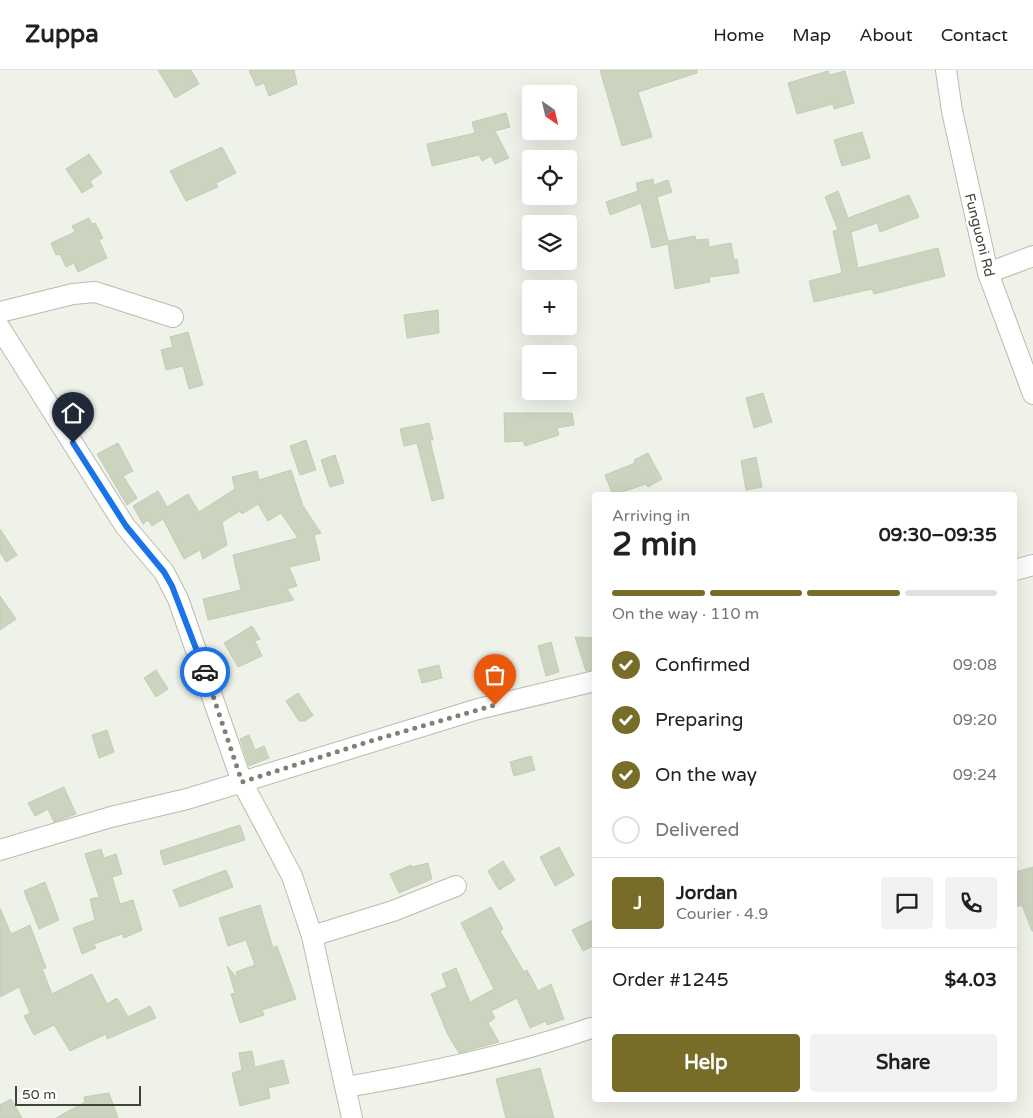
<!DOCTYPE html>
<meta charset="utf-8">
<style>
body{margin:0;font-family:"Varela Round",sans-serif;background:#f2f2f2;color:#202124;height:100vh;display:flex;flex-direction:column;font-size:19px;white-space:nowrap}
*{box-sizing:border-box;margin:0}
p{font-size:16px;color:#757577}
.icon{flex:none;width:28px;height:28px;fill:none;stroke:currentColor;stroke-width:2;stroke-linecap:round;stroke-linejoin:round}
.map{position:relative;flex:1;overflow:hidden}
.details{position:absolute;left:592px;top:422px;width:425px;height:610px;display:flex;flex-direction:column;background:#fff;border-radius:5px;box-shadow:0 5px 20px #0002}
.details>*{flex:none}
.needle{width:32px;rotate:146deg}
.fabs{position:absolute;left:522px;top:15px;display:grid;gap:10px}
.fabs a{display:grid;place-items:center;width:55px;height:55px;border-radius:5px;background:#fff;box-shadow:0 5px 20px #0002;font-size:25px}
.scale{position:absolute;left:15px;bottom:12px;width:126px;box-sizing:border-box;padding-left:5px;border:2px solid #414538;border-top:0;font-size:14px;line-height:18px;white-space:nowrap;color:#414538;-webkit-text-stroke:4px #fff;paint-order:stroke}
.pin{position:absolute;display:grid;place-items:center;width:42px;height:42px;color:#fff;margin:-51px -21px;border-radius:50% 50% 50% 0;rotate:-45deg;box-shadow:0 0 5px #0007}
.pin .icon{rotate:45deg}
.courier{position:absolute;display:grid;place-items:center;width:50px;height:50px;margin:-25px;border:4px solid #1a73e8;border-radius:50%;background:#fff;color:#222;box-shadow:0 1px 6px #0007}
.overview em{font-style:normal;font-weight:800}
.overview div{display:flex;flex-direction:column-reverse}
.overview{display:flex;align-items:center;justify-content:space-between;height:85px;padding:0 20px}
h1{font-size:32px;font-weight:800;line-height:38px}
.bar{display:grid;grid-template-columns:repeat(4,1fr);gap:8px 5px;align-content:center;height:60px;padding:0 20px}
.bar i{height:6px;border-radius:4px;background:#e0e0e0}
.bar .on{background:#776d29}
.bar p{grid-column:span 4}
.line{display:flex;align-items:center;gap:12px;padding:0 20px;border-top:1px solid #e0e0e0}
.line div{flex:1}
.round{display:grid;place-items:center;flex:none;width:52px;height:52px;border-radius:5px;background:#f2f2f2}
ol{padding:0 20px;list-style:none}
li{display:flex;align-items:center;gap:15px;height:55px}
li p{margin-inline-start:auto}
li .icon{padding:5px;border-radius:50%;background:#776d29;color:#fff;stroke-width:4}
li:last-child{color:#757577}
li i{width:28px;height:28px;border:2px solid #e0e0e0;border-radius:50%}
.button{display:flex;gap:10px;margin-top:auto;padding:10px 20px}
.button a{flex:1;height:58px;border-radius:5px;background:#776d29;color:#fff;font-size:20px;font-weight:800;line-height:58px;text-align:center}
.button a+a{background:#f2f2f2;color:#202124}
header{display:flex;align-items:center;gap:30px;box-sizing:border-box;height:70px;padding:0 25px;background:#fff;border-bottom:1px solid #e0e0e0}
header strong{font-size:24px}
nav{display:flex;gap:28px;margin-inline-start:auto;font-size:18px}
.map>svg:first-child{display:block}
</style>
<header>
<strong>Zuppa</strong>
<nav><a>Home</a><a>Map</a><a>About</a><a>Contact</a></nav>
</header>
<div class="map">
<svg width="1033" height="1048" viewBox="0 0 1033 1048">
<rect width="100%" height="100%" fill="#eef2e9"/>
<g fill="#ccd3bf" stroke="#c4cdb3">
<path d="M158,0H191L199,14L175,28Z"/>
<path d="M249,0H294L297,14L269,26L264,13L256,16Z"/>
<path d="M600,0H697V3L638,22L652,67L622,76Z"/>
<path d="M828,1L830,5L845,1L854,33L834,39L833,34L797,44L788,13Z"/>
<path d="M506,43L510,57L495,61L509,88L495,94L491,86L482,91L479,85L432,96L427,74L475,63L472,52Z"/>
<path d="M862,62L870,88L842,96L834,70Z"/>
<path d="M222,77L236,103L216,113L218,117L186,131L170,101Z"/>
<path d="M89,84L102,103L90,111L93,116L82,123L66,99Z"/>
<path d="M653,109L654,115L668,110L672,122L657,127L668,171L695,166L696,170L708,169L709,177L731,173L734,190L737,189L739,203L709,207L710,212L675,219L668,174L652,178L641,133L610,145L606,132L638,121L636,113Z"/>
<path d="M838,121L848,148L909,125L919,147L880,162L877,153L851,162L858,198L938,178L945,206L874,224L872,219L814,232L809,211L842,203L833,161L838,160L825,127Z"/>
<path d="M89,148L92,154L95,153L103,168L99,170L107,188L78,202L74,193L66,197L60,184L56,185L51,173L75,162L72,156Z"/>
<path d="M438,240L439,263L407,268L404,245Z"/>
<path d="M188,262L203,315L189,319L183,296L166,300L161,280L173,277L170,267Z"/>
<path d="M763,323L772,352L754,358L746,328Z"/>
<path d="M504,343H572L574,355L557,358L559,365L525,376L523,371L505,372Z"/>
<path d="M429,353L433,370H430L444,428L432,431L417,373L404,376L400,359Z"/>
<path d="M306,370L316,400L300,405L290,376Z"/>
<path d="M118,373L133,401L123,406L137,428L127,435L97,384Z"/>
<path d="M648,383L662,409L648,417L646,414L613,425L605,405L635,393L634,390Z"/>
<path d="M335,385L344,413L330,417L321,390Z"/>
<path d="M756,387L762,417L746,420L741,391Z"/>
<path d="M291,400L303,436L321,463L314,465L320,490L289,497L297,516L287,519L294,530L208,550L203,529L241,520L233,485L298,468L281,443L268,451L258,434L242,444L240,441L222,452L227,475L203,489L200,480L184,489L163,449L152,456L148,450L143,454L133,436L158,421L167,437L188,424L199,442L235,419L232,407L257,401L259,410Z"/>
<path d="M0,459L17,485L6,492L0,482Z"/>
<path d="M0,526L16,549L0,560Z"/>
<path d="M252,556L260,569L255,571L262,586L238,597L224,573Z"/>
<path d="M575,567L595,568V599L586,601Z"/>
<path d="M551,572L559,602L546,606L538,576Z"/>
<path d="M439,595L442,608L422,613L418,600Z"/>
<path d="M156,600L168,619L156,627L144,608Z"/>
<path d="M298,623L313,645L305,651H299L286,631Z"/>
<path d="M107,660L114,682L99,688L92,665Z"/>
<path d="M249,665L255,680L264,676L269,688L249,696L240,669Z"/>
<path d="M531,686L535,700L514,706L510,692Z"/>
<path d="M64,717L76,744L54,752L48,739L35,746L28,733Z"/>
<path d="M240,755L245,770L164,795L160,781Z"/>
<path d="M559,777L574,805L555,816L540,787Z"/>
<path d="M101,779L104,788L116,784L122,804L112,807L120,834L133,830L142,860L124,868L122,864L94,874L96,878L82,884L73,858L95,850L90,829L99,827L85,784Z"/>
<path d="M503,791L515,810L499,820L488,801Z"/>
<path d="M428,793L432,809L399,823L390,804L411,795L412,797Z"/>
<path d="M1033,797V861H1032L1022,835L1015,837V802Z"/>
<path d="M226,800L233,817L180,837L173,820Z"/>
<path d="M45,812L59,850L39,859L24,821Z"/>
<path d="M260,835L273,878L277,876L296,929L262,940L264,945L240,953L231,924L235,923L227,896L238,909L236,902L255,895L246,870L228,876L219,848Z"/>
<path d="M491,837L503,859L500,861L524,902L527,900L538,921L551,914L564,949L547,955L546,951L530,958L517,928L491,941L495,948L488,953L499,972L459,983L448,965L431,924L447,917L442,904L456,898L470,932L494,919L461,853Z"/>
<path d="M0,838L11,864L30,855L46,898L42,899L52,924L92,904L107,934L117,928L128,947L150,936L156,948L107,969L106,964L70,981L54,955L34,965L24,946L30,943L19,917L0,927Z"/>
<path d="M595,849V875L583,881L572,860Z"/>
<path d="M252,981L255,997L283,990L289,1013L268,1018L270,1028L240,1036L232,1003L242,1000L239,983Z"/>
<path d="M540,998L554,1048H506L496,1009Z"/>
<path d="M109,1023L118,1048H56L85,1032L84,1027Z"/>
<path d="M11,1029L22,1048H0V1035Z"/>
</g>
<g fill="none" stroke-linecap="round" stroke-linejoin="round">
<g stroke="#b7bdac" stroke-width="22">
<g id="minor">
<path d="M946,0L952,41L988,203L1033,324"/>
<path d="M988,203L1033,186"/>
<path d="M0,242L73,224L95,222L173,247"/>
<path d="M0,258L125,456L164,502L178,529L242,712L292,806L312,866L352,1048"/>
<path d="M1015,500L1033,495"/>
<path d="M0,780L111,747L187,729L478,639L595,611"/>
<path d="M312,866L393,841L456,816"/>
<path d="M346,1017C429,1003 510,986 591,958"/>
</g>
</g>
<use href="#minor" stroke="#fff" stroke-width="20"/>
</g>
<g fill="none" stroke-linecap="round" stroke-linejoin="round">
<path stroke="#7e8276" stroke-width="5" stroke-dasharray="0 9" d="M205,602L242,712L374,670L495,635"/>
<path stroke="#1a73e8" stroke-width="6" d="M73,373L126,456L164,502L172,516L205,602"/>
</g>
<g text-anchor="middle" stroke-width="5" stroke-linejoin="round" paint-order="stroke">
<g font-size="14" fill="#414538" stroke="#fff">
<text transform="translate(980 165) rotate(76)" y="5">Funguoni Rd</text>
</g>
</g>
</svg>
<div class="fabs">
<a><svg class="needle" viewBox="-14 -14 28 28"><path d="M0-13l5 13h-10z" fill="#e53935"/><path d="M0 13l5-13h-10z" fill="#757577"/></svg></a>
<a><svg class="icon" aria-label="locate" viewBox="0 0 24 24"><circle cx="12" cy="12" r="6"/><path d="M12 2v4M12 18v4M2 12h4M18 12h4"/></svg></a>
<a><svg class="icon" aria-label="layers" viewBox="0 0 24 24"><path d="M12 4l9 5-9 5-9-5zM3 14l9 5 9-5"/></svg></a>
<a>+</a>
<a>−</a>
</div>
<div class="scale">50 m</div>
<div class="pin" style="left:495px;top:635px;background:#ea580c"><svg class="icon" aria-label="bag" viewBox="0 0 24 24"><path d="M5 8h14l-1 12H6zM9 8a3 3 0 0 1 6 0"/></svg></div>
<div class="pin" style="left:73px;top:373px;background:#1f2937"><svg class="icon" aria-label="home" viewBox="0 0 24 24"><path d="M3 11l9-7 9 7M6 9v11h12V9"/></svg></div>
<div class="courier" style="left:205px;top:602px"><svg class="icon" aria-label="car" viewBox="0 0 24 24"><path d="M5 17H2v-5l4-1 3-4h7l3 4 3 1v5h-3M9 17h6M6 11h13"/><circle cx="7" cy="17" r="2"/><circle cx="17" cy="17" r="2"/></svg></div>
<section class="details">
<div class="overview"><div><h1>2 min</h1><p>Arriving in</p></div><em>09:30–09:35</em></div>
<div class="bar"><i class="on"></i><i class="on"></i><i class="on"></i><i></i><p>On the way · 110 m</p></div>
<ol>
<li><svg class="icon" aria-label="check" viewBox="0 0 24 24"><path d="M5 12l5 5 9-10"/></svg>Confirmed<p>09:08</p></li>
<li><svg class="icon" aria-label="check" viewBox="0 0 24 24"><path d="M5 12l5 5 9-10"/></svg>Preparing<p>09:20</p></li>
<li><svg class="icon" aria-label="check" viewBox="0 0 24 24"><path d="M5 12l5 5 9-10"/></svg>On the way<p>09:24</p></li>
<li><i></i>Delivered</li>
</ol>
<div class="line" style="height:90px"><b class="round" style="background:#776d29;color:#fff">J</b><div><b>Jordan</b><p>Courier · 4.9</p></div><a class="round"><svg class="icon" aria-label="chat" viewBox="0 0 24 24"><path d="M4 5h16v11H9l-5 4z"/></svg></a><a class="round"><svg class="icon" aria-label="phone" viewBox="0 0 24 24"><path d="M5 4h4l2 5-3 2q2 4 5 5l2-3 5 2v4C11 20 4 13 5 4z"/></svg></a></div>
<div class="line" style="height:65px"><div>Order #1245</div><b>$4.03</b></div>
<div class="button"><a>Help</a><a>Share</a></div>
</section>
</div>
